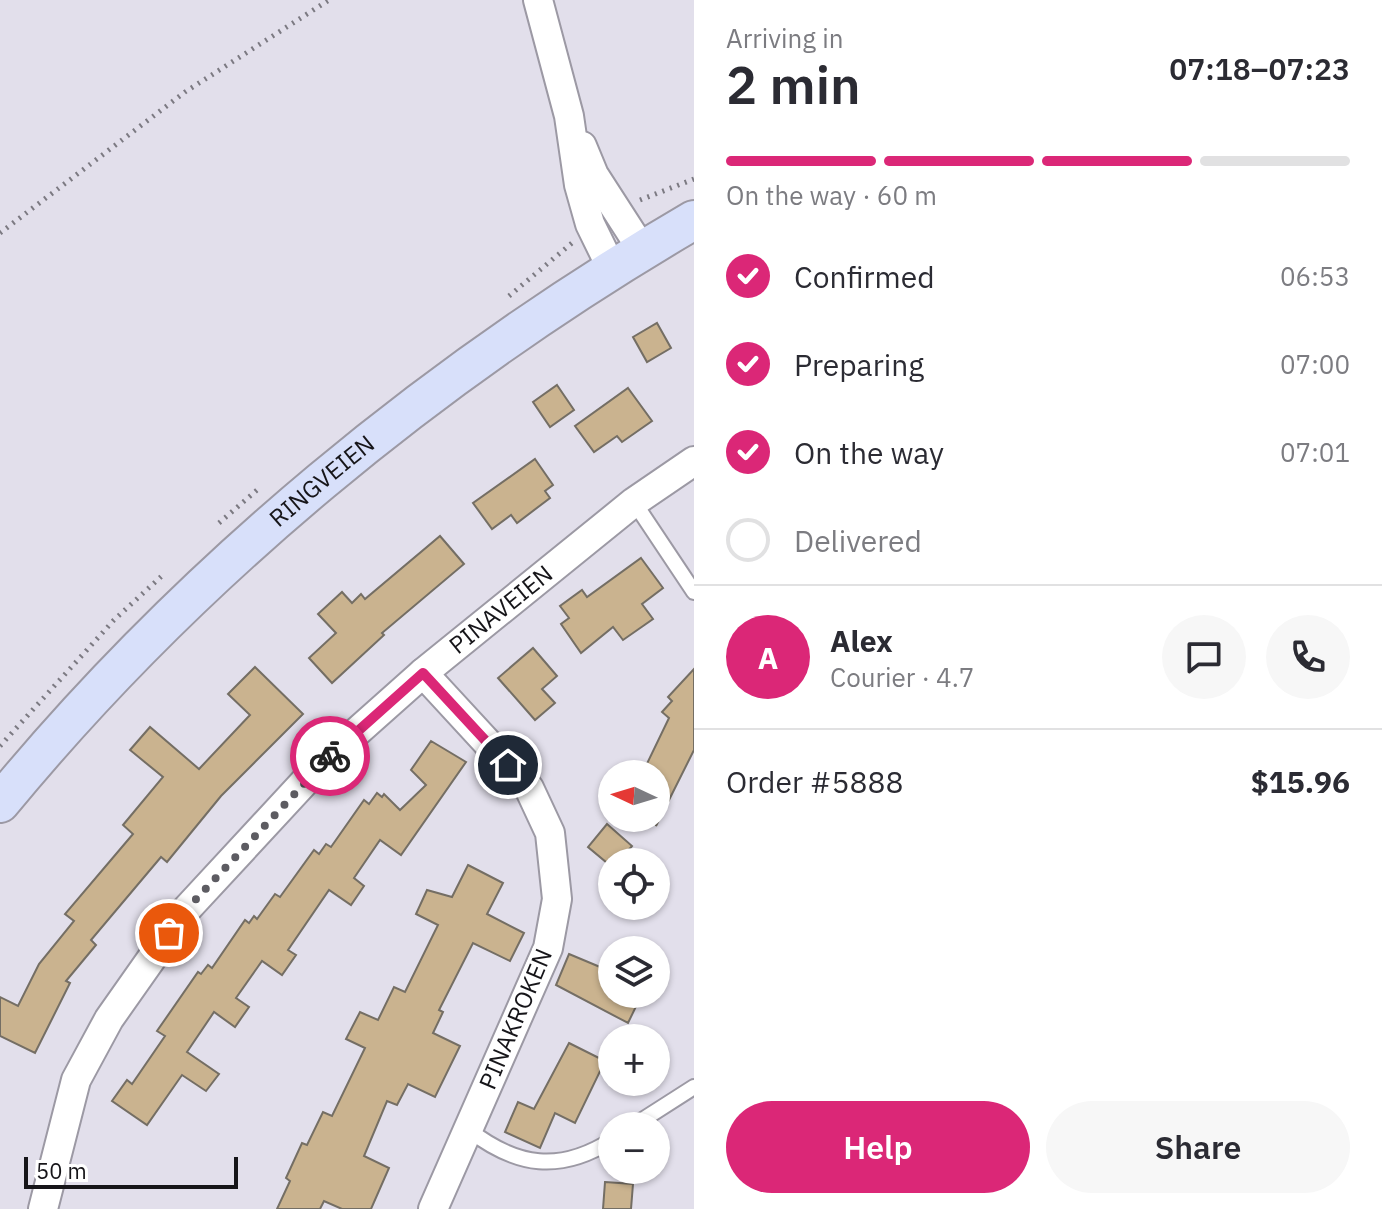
<!DOCTYPE html>
<meta charset="utf-8">
<style>
body{margin:0;font-family:"IBM Plex Sans",sans-serif;background:#f7f7f7;color:#2b2b33;height:100vh;display:flex;flex-direction:column;font-size:30px;white-space:nowrap}
*{box-sizing:border-box;margin:0}
p{font-size:26px;color:#7c7c81}
.icon{flex:none;width:44px;height:44px;fill:none;stroke:currentColor;stroke-width:2;stroke-linecap:round;stroke-linejoin:round}
.map{position:relative;flex:1;overflow:hidden}
.sheet{display:flex;flex-direction:column;background:#fff;width:688px}
.sheet>*{flex:none}
.needle{width:52px;rotate:274deg}
.tools{position:absolute;left:598px;top:760px;display:grid;gap:16px}
.tools a{display:grid;place-items:center;width:72px;height:72px;border-radius:50%;background:#fff;box-shadow:0 2px 6px #0004;font-size:40px}
.scale{position:absolute;left:24px;bottom:20px;width:214px;box-sizing:border-box;padding-left:8px;border:4px solid #161519;border-top:0;font-size:22px;line-height:28px;white-space:nowrap;color:#161519;-webkit-text-stroke:6px #fff;paint-order:stroke}
.pin{position:absolute;display:grid;place-items:center;width:68px;height:68px;color:#fff;margin:-34px;border:4px solid #fff;border-radius:50%;box-shadow:0 2px 8px #0007}
.courier{position:absolute;display:grid;place-items:center;width:80px;height:80px;margin:-40px;border:6px solid #db2777;border-radius:50%;background:#fff;color:#222;box-shadow:0 2px 10px #0007}
.summary em{font-style:normal;font-weight:600}
.summary div{display:flex;flex-direction:column-reverse}
.summary{display:flex;align-items:center;justify-content:space-between;height:136px;padding:0 32px}
h1{font-size:52px;font-weight:600;line-height:60px}
.bar{display:grid;grid-template-columns:repeat(4,1fr);gap:12px 8px;align-content:center;height:96px;padding:0 32px}
.bar i{height:10px;border-radius:6px;background:#e1e1e2}
.bar .current{background:#db2777}
.bar p{grid-column:span 4}
.line{display:flex;align-items:center;gap:20px;padding:0 32px;border-top:2px solid #e1e1e2}
.line div{flex:1}
.round{display:grid;place-items:center;flex:none;width:84px;height:84px;border-radius:42px;background:#f7f7f7}
ol{padding:0 32px;list-style:none}
li{display:flex;align-items:center;gap:24px;height:88px}
li p{margin-inline-start:auto}
li .icon{padding:8px;border-radius:50%;background:#db2777;color:#fff;stroke-width:4}
li:last-child{color:#7c7c81}
li i{width:44px;height:44px;border:4px solid #e1e1e2;border-radius:50%}
.button{display:flex;gap:16px;margin-top:auto;padding:16px 32px}
.button a{flex:1;height:92px;border-radius:48px;background:#db2777;color:#fff;font-size:32px;font-weight:600;line-height:92px;text-align:center}
.button a+a{background:#f7f7f7;color:#2b2b33}
main{display:flex;flex:1;min-height:0}
.map>svg:first-child{display:block}
</style>
<main>
<div class="map">
<svg width="694" height="1209" viewBox="0 0 694 1209">
<rect width="100%" height="100%" fill="#e2dfeb"/>
<g fill="#cab38f" stroke="#746e64" stroke-width="2">
<path d="M657,323L671,348L647,362L633,337Z"/>
<path d="M557,385L574,410L550,427L533,402Z"/>
<path d="M628,388L652,421L622,442L617,436L594,452L575,426Z"/>
<path d="M535,459L553,485L545,491L550,498L517,523L511,515L492,529L473,503Z"/>
<path d="M440,536L464,564L382,633L384,635L332,683L309,658L336,633L318,614L342,592L352,603L361,594L365,599Z"/>
<path d="M641,558L663,588L642,604L653,619L623,640L613,627L581,653L561,624L569,618L560,606L582,590L587,597Z"/>
<path d="M533,648L557,676L542,689L555,703L535,720L498,678Z"/>
<path d="M255,667L303,714L221,796L167,862L161,857L91,940L96,945L66,981L70,983L35,1053L0,1036V997L18,1006L39,964L74,921L65,914L133,834L123,825L163,777L130,750L150,727L199,769L250,715L228,694Z"/>
<path d="M694,669V750L656,826V774H642L669,718L662,712L672,701L668,697Z"/>
<path d="M431,741L466,762L401,855L380,840L354,878L364,886L351,905L329,890L288,950L296,955L282,975L262,961L236,998L249,1007L235,1027L214,1012L187,1052L219,1074L206,1091L182,1075L147,1125L112,1101L127,1080L132,1084L165,1036L157,1031L198,972L201,974L208,965L212,968L245,920L249,923L254,916L257,919L275,894L280,897L314,850L319,854L326,844L331,847L364,800L369,804L377,793L382,797L384,794L400,810L426,785L411,770Z"/>
<path d="M607,824L632,846L619,862H612V867L588,847Z"/>
<path d="M468,865L503,883L487,914L524,933L510,961L473,943L439,1010L443,1012L433,1033L460,1046L435,1097L408,1084L397,1105L387,1101L364,1156L389,1168L371,1209H342L324,1201L320,1209H277L290,1181L286,1178L302,1143L307,1145L323,1112L332,1116L365,1048L346,1039L360,1012L378,1020L394,987L405,992L438,925L416,914L427,890L452,897Z"/>
<path d="M569,954L612,972V994H642L628,1023L556,985Z"/>
<path d="M569,1043L605,1061L575,1123L555,1113L540,1148L505,1132L518,1102L534,1109Z"/>
<path d="M605,1182L633,1184L631,1209H603Z"/>
</g>
<g fill="none" stroke-linecap="round" stroke-linejoin="round">
<g stroke="#9c99a4" stroke-width="18">
<g id="lane">
<path d="M634,502L694,592"/>
<path d="M633,1126L694,1087"/>
<path d="M469,1130C517,1167 560,1173 612,1140"/>
</g>
</g>
<g stroke="#9c99a4" stroke-width="32">
<g id="street">
<path d="M538,0L569,116L579,185L590,224L612,269"/>
<path d="M582,146L594,175L643,251"/>
<path d="M423,673L529,788L550,833L557,899L548,948L433,1209"/>
<path id="s1" d="M43,1209L76,1080L109,1019L185,911L323,762L423,673L634,502L694,461"/>
</g>
</g>
<g stroke="#9c99a4" stroke-width="42">
<g id="secondary">
<path id="s2" d="M0,803C191,571 435,371 694,220"/>
</g>
</g>
<g stroke="#7c7a82" stroke-width="5" stroke-dasharray="2 6" stroke-linecap="butt">
<path d="M640,200L694,179"/>
<path d="M0,233L185,92L329,0"/>
<path d="M509,296L572,243"/>
<path d="M219,523L257,490"/>
<path d="M0,746L114,620L165,573"/>
</g>
<use href="#lane" stroke="#fff" stroke-width="14"/>
<use href="#street" stroke="#fff" stroke-width="28"/>
<use href="#secondary" stroke="#d8e0fa" stroke-width="38"/>
</g>
<g fill="none" stroke-linecap="round" stroke-linejoin="round">
<path stroke="#5d5c62" stroke-width="8" stroke-dasharray="0 14.4" d="M169,933L185,911L330,756"/>
<path stroke="#db2777" stroke-width="10" d="M330,756L423,673L508,765"/>
</g>
<g text-anchor="middle" stroke-width="7" stroke-linejoin="round" paint-order="stroke">
<g font-size="24" fill="#161519" stroke="#fff">
<text dy="8" stroke="none"><textPath href="#s2" startOffset="456">RINGVEIEN</textPath></text>
<text dy="8" stroke="none"><textPath href="#s1" startOffset="772">PINAVEIEN</textPath></text>
<text transform="translate(516 1019) rotate(-67)" y="8">PINAKROKEN</text>
</g>
</g>
</svg>
<div class="tools">
<a><svg class="needle" viewBox="-14 -14 28 28"><path d="M0-13l5 13h-10z" fill="#e53935"/><path d="M0 13l5-13h-10z" fill="#7c7c81"/></svg></a>
<a><svg class="icon" aria-label="locate" viewBox="0 0 24 24"><circle cx="12" cy="12" r="6"/><path d="M12 2v4M12 18v4M2 12h4M18 12h4"/></svg></a>
<a><svg class="icon" aria-label="layers" viewBox="0 0 24 24"><path d="M12 4l9 5-9 5-9-5zM3 14l9 5 9-5"/></svg></a>
<a>+</a>
<a>−</a>
</div>
<div class="scale">50 m</div>
<div class="pin" style="left:169px;top:933px;background:#ea580c"><svg class="icon" aria-label="bag" viewBox="0 0 24 24"><path d="M5 8h14l-1 12H6zM9 8a3 3 0 0 1 6 0"/></svg></div>
<div class="pin" style="left:508px;top:765px;background:#1f2937"><svg class="icon" aria-label="home" viewBox="0 0 24 24"><path d="M3 11l9-7 9 7M6 9v11h12V9"/></svg></div>
<div class="courier" style="left:330px;top:756px"><svg class="icon" aria-label="bike" viewBox="0 0 24 24"><circle cx="6" cy="16" r="4"/><circle cx="18" cy="16" r="4"/><path d="M6 16l4-8h5l3 8M10 8l3 8H6M13 5h3"/></svg></div>
</div>
<section class="sheet">
<div class="summary"><div><h1>2 min</h1><p>Arriving in</p></div><em>07:18–07:23</em></div>
<div class="bar"><i class="current"></i><i class="current"></i><i class="current"></i><i></i><p>On the way · 60 m</p></div>
<ol>
<li><svg class="icon" aria-label="check" viewBox="0 0 24 24"><path d="M5 12l5 5 9-10"/></svg>Confirmed<p>06:53</p></li>
<li><svg class="icon" aria-label="check" viewBox="0 0 24 24"><path d="M5 12l5 5 9-10"/></svg>Preparing<p>07:00</p></li>
<li><svg class="icon" aria-label="check" viewBox="0 0 24 24"><path d="M5 12l5 5 9-10"/></svg>On the way<p>07:01</p></li>
<li><i></i>Delivered</li>
</ol>
<div class="line" style="height:144px"><b class="round" style="background:#db2777;color:#fff">A</b><div><b>Alex</b><p>Courier · 4.7</p></div><a class="round"><svg class="icon" aria-label="chat" viewBox="0 0 24 24"><path d="M4 5h16v11H9l-5 4z"/></svg></a><a class="round"><svg class="icon" aria-label="phone" viewBox="0 0 24 24"><path d="M5 4h4l2 5-3 2q2 4 5 5l2-3 5 2v4C11 20 4 13 5 4z"/></svg></a></div>
<div class="line" style="height:104px"><div>Order #5888</div><b>$15.96</b></div>
<div class="button"><a>Help</a><a>Share</a></div>
</section>
</main>
